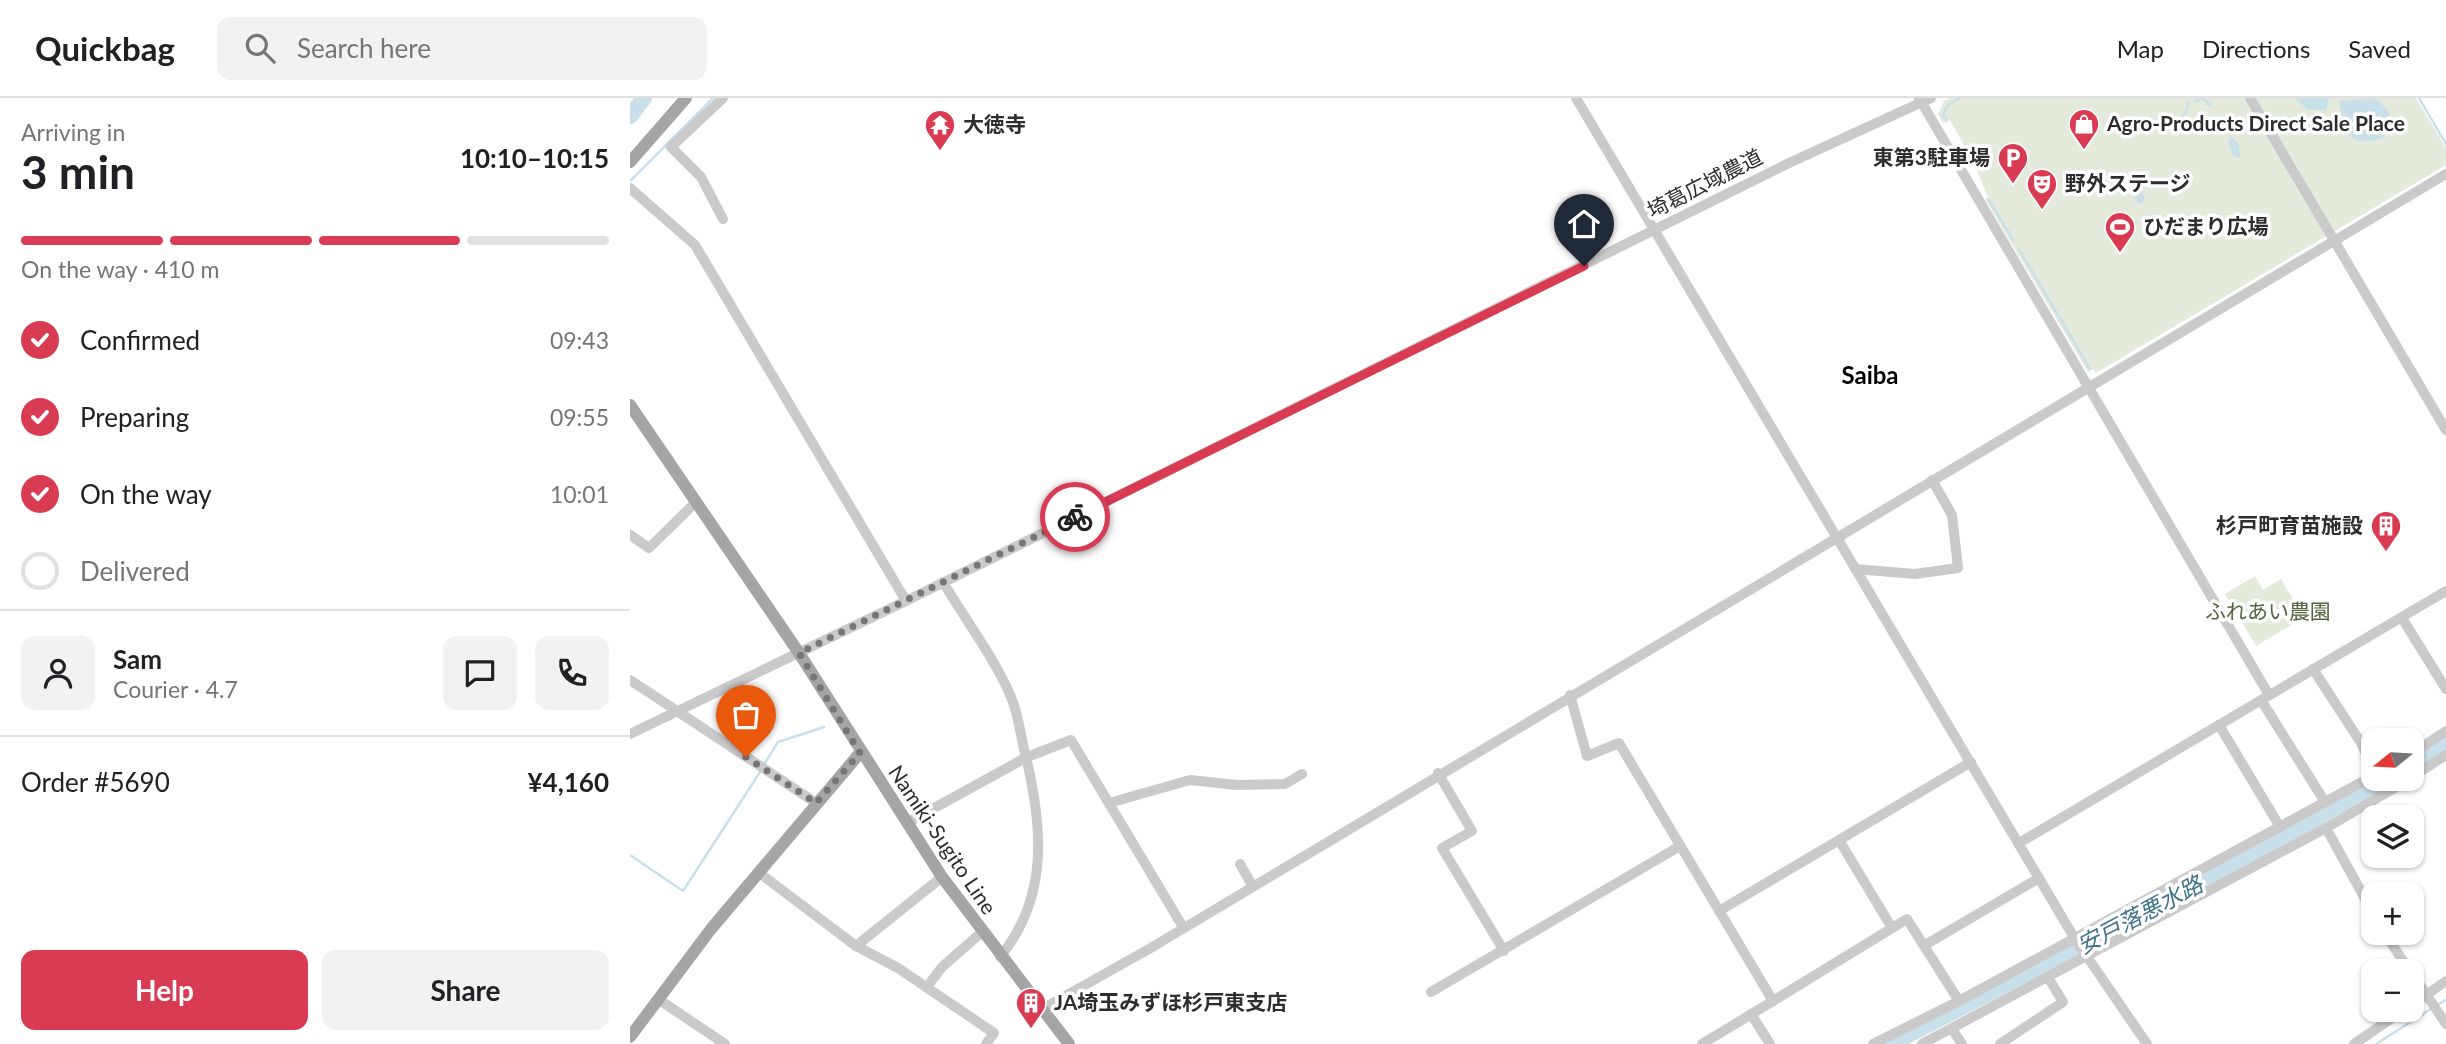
<!DOCTYPE html>
<meta charset="utf-8">
<style>
body{margin:0;font-family:Lato,"Noto Sans JP",sans-serif;background:#f2f2f2;color:#202124;height:100vh;display:flex;flex-direction:column;font-size:26px;white-space:nowrap}
*{box-sizing:border-box;margin:0}
p{font-size:23px;color:#757577}
.icon{flex:none;width:38px;height:38px;fill:none;stroke:currentColor;stroke-width:2;stroke-linecap:round;stroke-linejoin:round}
.map{position:relative;flex:1;overflow:hidden}
.side{display:flex;flex-direction:column;background:#fff;width:630px}
.side>*{flex:none}
.needle{width:46px;rotate:252deg}
.controls{position:absolute;left:1731px;top:630px;display:grid;gap:14px}
.controls a{display:grid;place-items:center;width:63px;height:63px;border-radius:14px;background:#fff;box-shadow:0 2px 5px #0004;font-size:35px}
.pin{position:absolute;display:grid;place-items:center;width:60px;height:60px;color:#fff;margin:-72px -30px;border-radius:50% 50% 50% 0;rotate:-45deg;box-shadow:0 0 7px #0007}
.pin .icon{rotate:45deg}
.courier{position:absolute;display:grid;place-items:center;width:70px;height:70px;margin:-35px;border:5px solid #d93b53;border-radius:50%;background:#fff;color:#222;box-shadow:0 2px 9px #0007}
.overview em{font-style:normal;font-weight:700}
.overview div{display:flex;flex-direction:column-reverse}
.overview{display:flex;align-items:center;justify-content:space-between;height:119px;padding:0 21px}
h1{font-size:46px;font-weight:700;line-height:52px}
.bar{display:grid;grid-template-columns:repeat(4,1fr);gap:10px 7px;align-content:center;height:84px;padding:0 21px}
.bar i{height:9px;border-radius:5px;background:#e0e0e0}
.bar .on{background:#d93b53}
.bar p{grid-column:span 4}
.line{display:flex;align-items:center;gap:18px;padding:0 21px;border-top:2px solid #e0e0e0}
.line div{flex:1}
.round{display:grid;place-items:center;flex:none;width:74px;height:74px;border-radius:14px;background:#f2f2f2}
ol{padding:0 21px;list-style:none}
li{display:flex;align-items:center;gap:21px;height:77px}
li p{margin-inline-start:auto}
li .icon{padding:7px;border-radius:50%;background:#d93b53;color:#fff;stroke-width:4}
li:last-child{color:#757577}
li i{width:38px;height:38px;border:4px solid #e0e0e0;border-radius:50%}
.action{display:flex;gap:14px;margin-top:auto;padding:14px 21px}
.action a{flex:1;height:80px;border-radius:14px;background:#d93b53;color:#fff;font-size:28px;font-weight:700;line-height:80px;text-align:center}
.action a+a{background:#f2f2f2;color:#202124}
header{display:flex;align-items:center;gap:42px;box-sizing:border-box;height:98px;padding:0 35px;background:#fff;border-bottom:2px solid #e0e0e0}
header strong{font-size:33px}
nav{display:flex;gap:38px;margin-inline-start:auto;font-size:24px}
.search{width:490px;height:63px;background:#f2f2f2;display:flex;align-items:center;gap:18px;box-sizing:border-box;padding:0 24px;border-radius:14px;color:#757577;font-size:26px}
main{display:flex;flex:1;min-height:0}
.map>svg:first-child{display:block}
</style>
<header>
<strong>Quickbag</strong>
<div class="search"><svg class="icon" aria-label="search" viewBox="0 0 24 24"><circle cx="10" cy="10" r="6"/><path d="M15 15l6 6"/></svg>Search here</div>
<nav><a>Map</a><a>Directions</a><a>Saved</a></nav>
</header>
<main>
<section class="side">
<div class="overview"><div><h1>3 min</h1><p>Arriving in</p></div><em>10:10–10:15</em></div>
<div class="bar"><i class="on"></i><i class="on"></i><i class="on"></i><i></i><p>On the way · 410 m</p></div>
<ol>
<li><svg class="icon" aria-label="check" viewBox="0 0 24 24"><path d="M5 12l5 5 9-10"/></svg>Confirmed<p>09:43</p></li>
<li><svg class="icon" aria-label="check" viewBox="0 0 24 24"><path d="M5 12l5 5 9-10"/></svg>Preparing<p>09:55</p></li>
<li><svg class="icon" aria-label="check" viewBox="0 0 24 24"><path d="M5 12l5 5 9-10"/></svg>On the way<p>10:01</p></li>
<li><i></i>Delivered</li>
</ol>
<div class="line" style="height:126px"><a class="round"><svg class="icon" aria-label="person" viewBox="0 0 24 24"><circle cx="12" cy="8" r="4"/><path d="M4 21q1-7 8-7t8 7"/></svg></a><div><b>Sam</b><p>Courier · 4.7</p></div><a class="round"><svg class="icon" aria-label="chat" viewBox="0 0 24 24"><path d="M4 5h16v11H9l-5 4z"/></svg></a><a class="round"><svg class="icon" aria-label="phone" viewBox="0 0 24 24"><path d="M5 4h4l2 5-3 2q2 4 5 5l2-3 5 2v4C11 20 4 13 5 4z"/></svg></a></div>
<div class="line" style="height:91px"><div>Order #5690</div><b>¥4,160</b></div>
<div class="action"><a>Help</a><a>Share</a></div>
</section>
<div class="map">
<svg width="1816" height="946" viewBox="0 0 1816 946">
<rect width="100%" height="100%" fill="#fff"/>
<g fill="#e4eadc">
<path d="M1320,0H1786L1816,50V67L1466,275L1463,271L1458,274L1355,101L1358,99L1343,63L1320,22L1313,25L1308,16L1314,3Z"/>
<path d="M1625,478L1633,492L1651,481L1674,519L1626,548L1595,496Z"/>
</g>
<g fill="#c9dfe9">
<path d="M1665,0H1699L1696,12H1678Z"/>
<path d="M1742,0L1749,3L1759,15L1760,27L1752,40C1718,52 1714,31 1709,3Z"/>
<path d="M1593,30L1609,46L1610,60L1603,58L1598,43L1601,39Z"/>
<path d="M1503,82L1508,83L1515,101L1512,106L1508,105L1499,89Z"/>
</g>
<g fill="none" stroke-linecap="round" stroke-linejoin="round">
<g stroke="#c9dfe9" stroke-width="2.5">
<path d="M1789,0L1816,46"/>
<path d="M1565,3L1573,0L1580,7"/>
<path d="M1537,20L1543,26C1552,21 1556,15 1559,5"/>
<path d="M1317,22L1313,17L1318,7L1330,0"/>
<path d="M0,83L83,0"/>
<path d="M1359,102L1383,142"/>
<path d="M1389,151L1460,271"/>
<path d="M133,668L148,644L194,629"/>
<path d="M0,757L53,793L130,674"/>
<path d="M1807,907L1816,902"/>
<path d="M1746,946L1801,911"/>
</g>
<g stroke="#c9dfe9" stroke-width="16">
<path d="M0,18L14,0"/>
<path d="M1782,666L1816,647"/>
<path d="M1261,946L1577,782L1756,681"/>
</g>
<g stroke="#cacaca" stroke-width="10">
<path d="M93,0L41,49L71,79L93,121"/>
<path d="M946,0L1445,841L1517,946"/>
<path d="M1289,0L1639,597"/>
<path d="M1620,0L1816,332"/>
<path d="M0,90L65,147L276,503"/>
<path d="M0,437L19,450L65,405"/>
<path d="M1225,471L1285,476L1328,470L1322,417L1302,382"/>
<path d="M313,484C333,518 367,564 381,599C388,615 390,634 394,651C412,723 421,797 370,859"/>
<path d="M1772,520L1816,591"/>
<path d="M1683,571L1731,645L1743,671"/>
<path d="M0,582L186,705"/>
<path d="M940,597L957,658L989,645L1143,903L1277,821L1329,903L1743,678"/>
<path d="M1631,602L1695,704"/>
<path d="M1589,627L1650,729"/>
<path d="M0,636L276,503L1159,65L1301,0"/>
<path d="M1782,656L1816,633"/>
<path d="M808,675L842,733L812,750L874,853"/>
<path d="M1782,679L1816,657"/>
<path d="M479,705L560,682L607,687L655,686L672,676"/>
<path d="M277,725L397,659L441,642L553,829"/>
<path d="M1696,730L1743,815"/>
<path d="M1209,742L1262,830"/>
<path d="M1389,745L1816,493"/>
<path d="M610,766L622,787"/>
<path d="M128,774L226,848L268,870L364,935L356,946"/>
<path d="M1089,813L1341,664"/>
<path d="M1754,835L1780,873"/>
<path d="M1295,847L1409,780"/>
<path d="M226,848L312,779"/>
<path d="M1782,875L1816,926"/>
<path d="M297,889L312,869L352,834"/>
<path d="M801,894L1050,748"/>
<path d="M28,901L95,946"/>
<path d="M1782,907L1816,883"/>
<path d="M412,911L519,851L1816,76"/>
<path d="M1121,916L1140,946"/>
<path d="M1322,931L1332,946"/>
<path d="M1072,946L1143,903"/>
<path d="M1243,946L1329,903"/>
<path d="M1292,946L1696,730L1780,681"/>
<path d="M1370,946L1433,904L1419,881"/>
<path d="M1724,946L1774,912"/>
</g>
<g stroke="#a5a5a5" stroke-width="12">
<path d="M0,64L56,0"/>
<path d="M0,307L169,555L312,779L439,946"/>
<path d="M0,939L81,831L230,655"/>
</g>
</g>
<g fill="none" stroke-linecap="round" stroke-linejoin="round">
<path stroke="#767676" stroke-width="7" stroke-dasharray="0 12.6" d="M116,659L186,705L230,655L169,555L445,419"/>
<path stroke="#d93b53" stroke-width="9" d="M445,419L954,168"/>
</g>
<defs>
<g id="shop-pin" transform="scale(1.575)"><path d="M0 17L-7.5 6A9.5 9.5 0 1 1 7.5 6Z" fill="#d93b53" stroke="#fff"/><path d="M-5-2.5h2.3a2.7 3.5 0 0 1 5.4 0H5L5.5 6h-11ZM-1.5-2.5h3a1.5 2.3 0 0 0-3 0Z" fill="#fff"/></g>
<g id="temple-pin" transform="scale(1.575)"><path d="M0 17L-7.5 6A9.5 9.5 0 1 1 7.5 6Z" fill="#d93b53" stroke="#fff"/><path d="M0-6L5-2H3V0L6.5 2.5H4V6H1.5V3h-3V6H-4V2.5H-6.5L-3 0V-2H-5Z" fill="#fff"/></g>
<g id="parking-pin" transform="scale(1.575)"><path d="M0 17L-7.5 6A9.5 9.5 0 1 1 7.5 6Z" fill="#d93b53" stroke="#fff"/><path d="M-3.5-5.5H1a3.5 3.5 0 0 1 0 7H-1V5.5H-3.5ZM-1-3.4V-.6H.8a1.4 1.4 0 0 0 0-2.8Z" fill="#fff"/></g>
<g id="theatre-pin" transform="scale(1.575)"><path d="M0 17L-7.5 6A9.5 9.5 0 1 1 7.5 6Z" fill="#d93b53" stroke="#fff"/><path d="M-5-5.5Q0-4 5-5.5V0Q5 5 0 6Q-5 5-5 0ZM-3.3-2.5H-1v1.5H-3.3ZM1-2.5H3.3v1.5H1ZM-2.8 1Q0 5.5 2.8 1Z" fill="#fff"/></g>
<g id="stadium-pin" transform="scale(1.575)"><path d="M0 17L-7.5 6A9.5 9.5 0 1 1 7.5 6Z" fill="#d93b53" stroke="#fff"/><path d="M0-5a6.5 5 0 1 0 0 10a6.5 5 0 1 0 0-10ZM-3.5-1.8h7v3.6h-7Z" fill="#fff"/></g>
<g id="building-pin" transform="scale(1.575)"><path d="M0 17L-7.5 6A9.5 9.5 0 1 1 7.5 6Z" fill="#d93b53" stroke="#fff"/><path d="M-4-6H4V6H1V3H-1V6H-4ZM-2.5-4.3h1.7v1.8h-1.7ZM.8-4.3h1.7v1.8H.8ZM-2.5-1h1.7V.8h-1.7ZM.8-1h1.7V.8H.8Z" fill="#fff"/></g>
</defs>
<g fill-rule="evenodd">
<use href="#shop-pin" x="1454" y="26"/>
<use href="#temple-pin" x="310" y="27"/>
<use href="#parking-pin" x="1383" y="60"/>
<use href="#theatre-pin" x="1412" y="86"/>
<use href="#stadium-pin" x="1490" y="129"/>
<use href="#building-pin" x="1756" y="428"/>
<use href="#building-pin" x="401" y="905"/>
</g>
<g text-anchor="middle" stroke-width="7" stroke-linejoin="round" paint-order="stroke">
<g font-size="21" font-weight="bold" fill="#2d2d2d" stroke="#fff" text-anchor="start">
<text x="1477" y="33">Agro-Products Direct Sale Place</text>
<text x="333" y="34">大徳寺</text>
<text x="1360" y="67" text-anchor="end">東第3駐車場</text>
<text x="1435" y="93">野外ステージ</text>
<text x="1513" y="136">ひだまり広場</text>
<text x="1733" y="435" text-anchor="end">杉戸町育苗施設</text>
<text x="424" y="912">JA埼玉みずほ杉戸東支店</text>
</g>
<g font-size="21" fill="#2d2d2d" stroke="#fff">
<text transform="translate(1075 86) rotate(-27)" y="7">埼葛広域農道</text>
<text transform="translate(312 742) rotate(56)" y="7">Namiki-Sugito Line</text>
</g>
<g font-size="21" fill="#54653e" stroke="#fff">
<text x="1638" y="521">ふれあい農園</text>
</g>
<g font-size="23" font-style="italic" fill="#417389" stroke="#fff">
<text transform="translate(1510 817) rotate(-28)" y="8">安戸落悪水路</text>
</g>
<g font-size="24" font-weight="bold" fill="#000" stroke="#fff">
<text x="1240" y="286">Saiba</text>
</g>
</g>
</svg>
<div class="controls">
<a><svg class="needle" viewBox="-14 -14 28 28"><path d="M0-13l5 13h-10z" fill="#e53935"/><path d="M0 13l5-13h-10z" fill="#757577"/></svg></a>
<a><svg class="icon" aria-label="layers" viewBox="0 0 24 24"><path d="M12 4l9 5-9 5-9-5zM3 14l9 5 9-5"/></svg></a>
<a>+</a>
<a>−</a>
</div>
<div class="pin" style="left:116px;top:659px;background:#ea580c"><svg class="icon" aria-label="bag" viewBox="0 0 24 24"><path d="M5 8h14l-1 12H6zM9 8a3 3 0 0 1 6 0"/></svg></div>
<div class="pin" style="left:954px;top:168px;background:#1f2937"><svg class="icon" aria-label="home" viewBox="0 0 24 24"><path d="M3 11l9-7 9 7M6 9v11h12V9"/></svg></div>
<div class="courier" style="left:445px;top:419px"><svg class="icon" aria-label="bike" viewBox="0 0 24 24"><circle cx="6" cy="16" r="4"/><circle cx="18" cy="16" r="4"/><path d="M6 16l4-8h5l3 8M10 8l3 8H6M13 5h3"/></svg></div>
</div>
</main>
